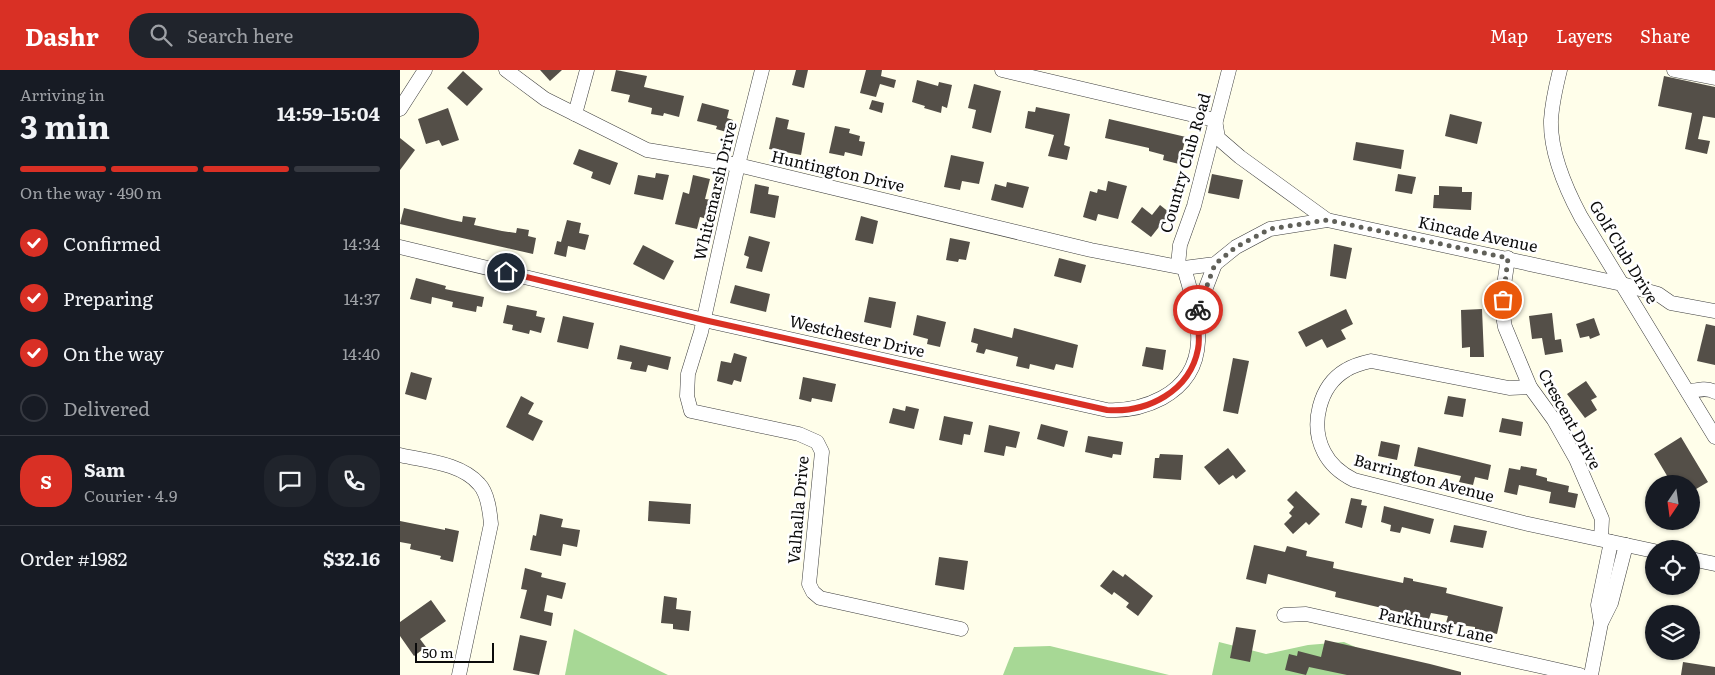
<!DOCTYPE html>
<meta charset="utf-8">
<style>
body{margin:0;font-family:Literata,serif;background:#20242c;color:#f1f3f6;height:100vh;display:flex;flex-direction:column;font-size:19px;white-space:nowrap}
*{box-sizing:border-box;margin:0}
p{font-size:16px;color:#9ea1a6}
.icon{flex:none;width:28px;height:28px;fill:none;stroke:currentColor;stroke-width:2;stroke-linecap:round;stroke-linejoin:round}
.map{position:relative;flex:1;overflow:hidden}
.sheet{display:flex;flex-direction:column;background:#171b24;width:400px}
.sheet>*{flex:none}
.needle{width:32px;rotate:193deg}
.fabs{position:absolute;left:1245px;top:405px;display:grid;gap:10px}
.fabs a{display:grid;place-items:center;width:55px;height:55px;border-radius:50%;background:#171b24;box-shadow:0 1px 4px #0004;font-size:25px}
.scale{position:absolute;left:15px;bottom:12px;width:79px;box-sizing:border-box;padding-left:5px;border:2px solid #0b0b0b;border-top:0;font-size:14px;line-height:18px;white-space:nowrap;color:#0b0b0b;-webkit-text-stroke:4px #fff;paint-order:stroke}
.pin{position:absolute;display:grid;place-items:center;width:42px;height:42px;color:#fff;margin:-21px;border:2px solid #fff;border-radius:50%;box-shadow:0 1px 5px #0007}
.courier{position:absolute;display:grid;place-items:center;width:50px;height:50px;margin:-25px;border:4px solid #d93025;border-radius:50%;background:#fff;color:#222;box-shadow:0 1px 6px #0007}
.head em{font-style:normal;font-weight:700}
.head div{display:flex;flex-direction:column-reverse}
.head{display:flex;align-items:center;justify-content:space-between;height:85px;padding:0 20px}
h1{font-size:32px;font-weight:700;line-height:38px}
.bar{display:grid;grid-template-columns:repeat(4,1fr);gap:8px 5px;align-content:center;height:60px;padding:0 20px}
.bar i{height:6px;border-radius:4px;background:#363941}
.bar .current{background:#d93025}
.bar p{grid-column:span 4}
.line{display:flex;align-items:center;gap:12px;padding:0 20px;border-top:1px solid #363941}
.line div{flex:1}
.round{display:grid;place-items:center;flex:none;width:52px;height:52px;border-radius:20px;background:#20242c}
ol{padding:0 20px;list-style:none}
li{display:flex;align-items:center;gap:15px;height:55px}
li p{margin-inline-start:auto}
li .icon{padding:5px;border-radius:50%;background:#d93025;color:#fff;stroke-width:4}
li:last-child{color:#9ea1a6}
li i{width:28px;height:28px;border:2px solid #363941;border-radius:50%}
header{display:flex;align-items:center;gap:30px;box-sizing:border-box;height:70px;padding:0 25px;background:#d93025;color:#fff}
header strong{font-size:24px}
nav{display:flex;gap:28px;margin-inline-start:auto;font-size:18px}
.search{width:350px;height:45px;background:#20242c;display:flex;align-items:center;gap:12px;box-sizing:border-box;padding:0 18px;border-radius:20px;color:#9ea1a6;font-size:19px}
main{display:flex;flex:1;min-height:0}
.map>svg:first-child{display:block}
</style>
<header>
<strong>Dashr</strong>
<div class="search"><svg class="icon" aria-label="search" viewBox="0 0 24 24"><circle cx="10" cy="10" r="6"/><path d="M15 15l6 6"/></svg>Search here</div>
<nav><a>Map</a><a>Layers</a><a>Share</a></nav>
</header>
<main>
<section class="sheet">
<div class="head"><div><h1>3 min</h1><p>Arriving in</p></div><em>14:59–15:04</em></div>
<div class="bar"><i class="current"></i><i class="current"></i><i class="current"></i><i></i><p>On the way · 490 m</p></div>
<ol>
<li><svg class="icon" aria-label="check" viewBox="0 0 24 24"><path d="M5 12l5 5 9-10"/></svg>Confirmed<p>14:34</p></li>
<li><svg class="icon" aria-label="check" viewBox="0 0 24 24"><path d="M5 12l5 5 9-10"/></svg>Preparing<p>14:37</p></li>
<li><svg class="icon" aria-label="check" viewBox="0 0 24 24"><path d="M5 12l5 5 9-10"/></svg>On the way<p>14:40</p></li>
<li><i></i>Delivered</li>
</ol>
<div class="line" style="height:90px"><b class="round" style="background:#d93025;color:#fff">S</b><div><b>Sam</b><p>Courier · 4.9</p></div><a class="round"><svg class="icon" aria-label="chat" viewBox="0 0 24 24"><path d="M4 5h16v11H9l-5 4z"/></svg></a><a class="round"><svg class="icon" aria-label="phone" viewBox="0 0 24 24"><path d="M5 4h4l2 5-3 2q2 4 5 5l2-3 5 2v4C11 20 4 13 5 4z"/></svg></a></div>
<div class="line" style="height:65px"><div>Order #1982</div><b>$32.16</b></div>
</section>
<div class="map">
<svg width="1315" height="605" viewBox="0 0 1315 605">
<rect width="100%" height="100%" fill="#fffeea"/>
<g fill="#a7d895">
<path d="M174,559L268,605H165Z"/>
<path d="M819,572L866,584L908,575L944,572L987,591L1046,605H812Z"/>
<path d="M650,576L769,605H603L614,577Z"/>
</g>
<g fill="#544f48">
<path d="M140,0H162L150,11Z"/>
<path d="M216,0L247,6L244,17L284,26L279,47L264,43L263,46L251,44L252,38L228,32L230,25L211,21Z"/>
<path d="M396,0H408L404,18L392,15Z"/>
<path d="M466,0H482L481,6L496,10L494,18L480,14L476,27L460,23Z"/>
<path d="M63,1L83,19L67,36L47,18Z"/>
<path d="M1264,6L1315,17V48L1303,46L1298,69L1310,71L1307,84L1285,79L1292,43L1258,36Z"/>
<path d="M517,10L538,16L539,12L552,15L547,38L542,36L541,43L524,38L525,36L512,32Z"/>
<path d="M574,14L601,21L591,63L572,58L576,40L568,38Z"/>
<path d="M472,30L484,33L482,43L469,39Z"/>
<path d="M302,33L329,40L327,48L333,50L330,63L316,59L317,56L297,51Z"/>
<path d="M636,37L670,44L664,75L670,77L667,90L648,86L654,65L625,58L628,41L635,42Z"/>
<path d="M48,38L59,70L42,76L39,70L26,74L18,49Z"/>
<path d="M1050,44L1082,52L1077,74L1045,66Z"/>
<path d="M376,47L389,50L387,59L405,63L401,85L369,79Z"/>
<path d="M709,49L786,67L779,94L763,90L764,85L749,81V78L705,68Z"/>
<path d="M435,56L450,59L449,63L460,66L459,71L465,72L462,86L445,82L444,86L429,83Z"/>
<path d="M0,68L15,80L0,100Z"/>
<path d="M956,72L1004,80L1001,99L953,90Z"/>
<path d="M179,79L218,93L210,115L191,108L193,102L173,94Z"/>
<path d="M551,85L584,92L579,114L562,111L560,120L544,117Z"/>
<path d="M256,103L269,105L263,130L234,124L238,105L255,108Z"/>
<path d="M812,104L843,110L839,129L808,123Z"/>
<path d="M998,104L1016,107L1012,124L995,121Z"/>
<path d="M293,105L310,109L305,129L312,130L307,149L300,147L297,159L275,154L283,122L289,124Z"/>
<path d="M708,111L727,116L718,149L698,144L696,151L683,147L690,121L697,123L698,119L706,121Z"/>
<path d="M607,112L629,117L623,138L591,130L595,114L606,117Z"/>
<path d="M355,114L369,117L368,124L379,126L375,148L350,143Z"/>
<path d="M1039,116L1062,117V122H1072L1071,140L1033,138L1034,125H1039Z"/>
<path d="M760,135L770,143L751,167L731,152L742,137L752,145Z"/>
<path d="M4,138L52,150L62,152L63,146L76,148L74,155L102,161L116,163L117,158L129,160L128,166L136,168L133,184L0,154Z"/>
<path d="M461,146L478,151L473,174L455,170Z"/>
<path d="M167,150L181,153L179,163L189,165L185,180L168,176L166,187L154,184L157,171L161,172Z"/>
<path d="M349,166L370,172L362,202L346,198L349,187L344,185Z"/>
<path d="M550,168L570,172L566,190L559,189L558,192L546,190Z"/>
<path d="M934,174L952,178L946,209L930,206Z"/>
<path d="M243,175L274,191L264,210L233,194Z"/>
<path d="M659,188L686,195L681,213L654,206Z"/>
<path d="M16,208L46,216L45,219L84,227L82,237L77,236L76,242L52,237L53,232L32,227L31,234L10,229Z"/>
<path d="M335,215L370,224L366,242L330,233Z"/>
<path d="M469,227L496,232L491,258L464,252Z"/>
<path d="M107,235L137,241L136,246L145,248L141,263L130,260L129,264L112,260L113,255L103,253Z"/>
<path d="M946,239L953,254L941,260L946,269L927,278L922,269L906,277L898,262Z"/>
<path d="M1082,239L1084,287H1070V277L1062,278L1061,240Z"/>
<path d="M1152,243L1155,270L1161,269L1163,282L1145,285L1142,268L1132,269L1129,246Z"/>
<path d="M517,245L546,252L540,277L527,274L528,269L513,265Z"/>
<path d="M163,246L194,253L188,279L157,272Z"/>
<path d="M1194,248L1200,265L1190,269L1189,266L1180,268L1176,254Z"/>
<path d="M1306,254L1315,256V295L1297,291Z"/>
<path d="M574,258L612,268L614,258L678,275L673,298L656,294L654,300L630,294L629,299L616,296L618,287L586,279L584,284L576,282L578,274L571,272Z"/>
<path d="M220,275L271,287L268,300L248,295L246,302L230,299L232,292L217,289Z"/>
<path d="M746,277L766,280L763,300L742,296Z"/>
<path d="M334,283L347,287L341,312L334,310L332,315L317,311L321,291L331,293Z"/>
<path d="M833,288L849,291L838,344L823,341Z"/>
<path d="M11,302L32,308L26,330L5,324Z"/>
<path d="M403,307L436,314L432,332L412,328L411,332L399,329Z"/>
<path d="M1186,311L1197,327L1191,330L1197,340L1185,348L1167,324Z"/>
<path d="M121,326L134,333L128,344L143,351L133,371L106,357Z"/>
<path d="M1048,326L1066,329L1063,347L1044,344Z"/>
<path d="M506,336L519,339L514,359L489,353L493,338L505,341Z"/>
<path d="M544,346L573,352L570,365L564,364L562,375L539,370Z"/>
<path d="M1102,348L1123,352L1121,366L1099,362Z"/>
<path d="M641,354L668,361L664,377L637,369Z"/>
<path d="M589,355L620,362L616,378L606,376L604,386L584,382Z"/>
<path d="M688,366L723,372L721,385L713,384L712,388L685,382Z"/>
<path d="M1281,367L1308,412L1291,422V414H1272L1254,384Z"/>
<path d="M981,371L1000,375L997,390L978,386Z"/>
<path d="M1018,377L1091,395L1088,410L1075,407L1073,415L1059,412L1061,406L1014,396Z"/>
<path d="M828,378L846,401L836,409L833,405L819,415L804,397Z"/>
<path d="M760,384L783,385L781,410L753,408L755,388H759Z"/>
<path d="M1121,396L1137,399L1136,405L1147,408V411L1169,416L1168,422L1178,424L1175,438L1149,433L1151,422L1119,415L1117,425L1104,422L1109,398L1120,400Z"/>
<path d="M896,421L920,444L909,455L906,452L893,464L884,454L892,446L889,443L894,437L887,430Z"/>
<path d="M951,428L962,430L961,435L967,436L962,458L945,453Z"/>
<path d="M249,431L291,434L290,454L248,451Z"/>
<path d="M984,436L1034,449L1030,464L1002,457L1000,463L990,461L991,455L981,452Z"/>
<path d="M140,444L163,449L161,457L180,460L177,477L163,474L161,486L130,480L133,465L136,466Z"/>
<path d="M0,451L45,460V458L59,461L53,492L40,489L41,486L10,479L11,474L0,472Z"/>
<path d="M1054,455L1087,461L1083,478L1050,472Z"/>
<path d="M854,475L885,482L887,476L907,481L906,486L934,492L933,498L1003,513L1004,507L1013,509V511L1047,518L1046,523L1103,537L1097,564L1075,559V557L1046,553L1048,546L1031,543L1029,549L935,527L936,522L868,504L866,514L846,509Z"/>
<path d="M539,487L568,491L564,520L535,515Z"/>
<path d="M125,498L142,503L141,507L166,513L162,529L147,525L144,541L153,543L151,556L120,548L127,520L121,519Z"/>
<path d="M713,500L723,507L725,504L753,526L738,546L726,537L729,533L714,522L712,525L700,516Z"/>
<path d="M264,526L277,528L276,539L291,541L289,561L273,559V554L261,553Z"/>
<path d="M31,530L46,551L20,569L26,577L14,586L0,566V552Z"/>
<path d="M836,557L856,560L850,592L830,588Z"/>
<path d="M120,565L147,571L139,605L113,600Z"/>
<path d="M925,570L1030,594L1061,602V605H947L909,597L906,605L885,600L889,584L897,586L898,581L921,587Z"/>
<path d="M1283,592L1315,597V605H1281Z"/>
</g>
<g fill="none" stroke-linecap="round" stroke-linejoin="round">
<g stroke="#3e3e3e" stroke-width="15">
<g id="minor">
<path d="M106,0L145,29L247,80L338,95L691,180L784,198L815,194L836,177L870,159L927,150L1222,214L1258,224L1271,233L1315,241"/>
<path d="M362,0L338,95L301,262L288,304L287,326L291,341L399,364L417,372L422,382L409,514L413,522L420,528L561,559"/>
<path d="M602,0L815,50L818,68L840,87L927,150"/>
<path d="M1160,0C1156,16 1152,34 1151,50C1150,82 1166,119 1181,147L1315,367"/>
<path d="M1274,0L1315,8"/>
<path d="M0,39L25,0"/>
<path d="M175,44L187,0"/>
<path d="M0,177L304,250L707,340C727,341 745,337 762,328C815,299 798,245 784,198"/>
<path d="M1108,188L1104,215L1103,246L1105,257L1130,317L1154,350L1176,389L1202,449L1201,469"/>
<path d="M778,195L780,175L794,136L829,0"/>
<path d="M797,241L815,194"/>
<path d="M1130,317L1109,318L971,291C962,293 954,295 946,300C919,316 910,355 924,382C930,394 942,404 954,410L1124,453L1254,481"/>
<path d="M1288,322C1297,320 1307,317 1315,322"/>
<path d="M0,385C26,391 61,393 79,414C88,423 90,443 91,454L59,605"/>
<path d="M1291,489L1315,494"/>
<path d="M884,545L906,544L1180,605"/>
<path d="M1201,553L1198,535L1211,472"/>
<path d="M1191,605L1201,553L1211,533L1226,475"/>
</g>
</g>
<use href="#minor" stroke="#fff" stroke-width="14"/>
</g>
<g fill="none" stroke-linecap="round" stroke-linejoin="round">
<path stroke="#606059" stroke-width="5" stroke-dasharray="0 9" d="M798,240L815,194L836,177L870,159L927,150L1108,188L1103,230"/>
<path stroke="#d93025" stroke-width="6" d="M106,202L304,250L707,340C748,343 790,321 798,279C801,266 796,252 798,240"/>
</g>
<g text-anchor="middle" stroke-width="5" stroke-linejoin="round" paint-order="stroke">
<g font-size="16" fill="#0b0b0b" stroke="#fff">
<text transform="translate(785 93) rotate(-74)" y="6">Country Club Road</text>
<text transform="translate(438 101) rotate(13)" y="6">Huntington Drive</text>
<text transform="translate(315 121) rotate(-77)" y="6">Whitemarsh Drive</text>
<text transform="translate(1078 164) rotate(12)" y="6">Kincade Avenue</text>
<text transform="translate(1224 182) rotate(59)" y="6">Golf Club Drive</text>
<text transform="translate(457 266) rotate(13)" y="6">Westchester Drive</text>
<text transform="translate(1170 349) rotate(61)" y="6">Crescent Drive</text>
<text transform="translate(1024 408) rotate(15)" y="6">Barrington Avenue</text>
<text transform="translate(398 440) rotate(-85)" y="6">Valhalla Drive</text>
<text transform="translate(1036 555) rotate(12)" y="6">Parkhurst Lane</text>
</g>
</g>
</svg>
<div class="fabs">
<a><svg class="needle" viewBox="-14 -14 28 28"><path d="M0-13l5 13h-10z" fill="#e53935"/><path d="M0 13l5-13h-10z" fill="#9ea1a6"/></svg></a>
<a><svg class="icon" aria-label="locate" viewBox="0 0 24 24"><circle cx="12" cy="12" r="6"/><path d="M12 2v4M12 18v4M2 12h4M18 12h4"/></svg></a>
<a><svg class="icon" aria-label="layers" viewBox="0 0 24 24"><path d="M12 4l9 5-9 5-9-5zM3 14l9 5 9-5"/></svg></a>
</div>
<div class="scale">50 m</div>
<div class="pin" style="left:1103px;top:230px;background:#ea580c"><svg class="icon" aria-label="bag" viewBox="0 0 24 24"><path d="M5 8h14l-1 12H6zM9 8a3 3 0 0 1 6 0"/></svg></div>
<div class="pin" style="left:106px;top:202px;background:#1f2937"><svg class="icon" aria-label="home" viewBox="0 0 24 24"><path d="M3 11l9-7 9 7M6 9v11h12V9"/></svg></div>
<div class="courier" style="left:798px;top:240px"><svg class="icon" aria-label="bike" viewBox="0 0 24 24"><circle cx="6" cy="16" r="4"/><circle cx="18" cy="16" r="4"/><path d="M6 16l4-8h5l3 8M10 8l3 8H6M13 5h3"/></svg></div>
</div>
</main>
